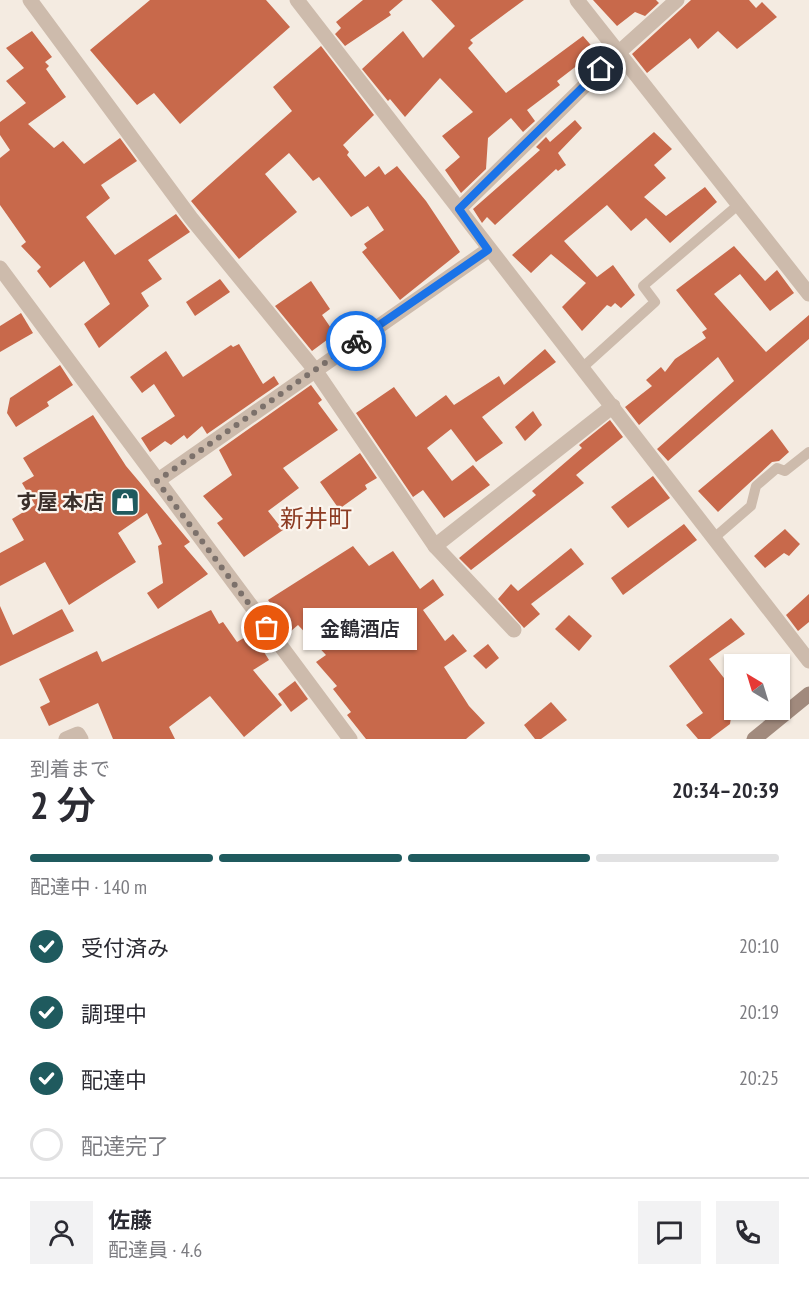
<!DOCTYPE html>
<html lang="ja">
<meta charset="utf-8">
<style>
body{margin:0;font-family:"PT Sans Narrow","Noto Sans JP",sans-serif;background:#f2f2f3;color:#2b2b33;height:100vh;display:flex;flex-direction:column;font-size:22px;white-space:nowrap}
*{box-sizing:border-box;margin:0}
p{font-size:20px;color:#7c7c81}
.icon{flex:none;width:33px;height:33px;fill:none;stroke:currentColor;stroke-width:2;stroke-linecap:round;stroke-linejoin:round}
.map{position:relative;height:739px;overflow:hidden}
.side{display:flex;flex-direction:column;background:#fff;flex:1}
.side>*{flex:none}
.needle{width:39px;rotate:322deg}
.controls{position:absolute;left:724px;top:654px;display:grid;gap:12px}
.controls a{display:grid;place-items:center;width:66px;height:66px;border-radius:0px;background:#fff;box-shadow:0 2px 4px #0004;font-size:30px}
.pin{position:absolute;display:grid;place-items:center;width:51px;height:51px;color:#fff;margin:-26px;border:3px solid #fff;border-radius:50%;box-shadow:0 2px 6px #0007}
.courier{position:absolute;display:grid;place-items:center;width:60px;height:60px;margin:-30px;border:4px solid #1a73e8;border-radius:50%;background:#fff;color:#222;box-shadow:0 2px 8px #0007}
.bubble{position:absolute;height:42px;border-radius:0px;background:#fff;box-shadow:0 2px 4px #0004;font-size:20px;font-weight:600;line-height:42px;text-align:center}
.overview em{font-style:normal;font-weight:600}
.overview div{display:flex;flex-direction:column-reverse}
.overview{display:flex;align-items:center;justify-content:space-between;height:102px;padding:0 30px}
h1{font-size:39px;font-weight:600;line-height:45px}
.bar{display:grid;grid-template-columns:repeat(4,1fr);gap:9px 6px;align-content:center;height:72px;padding:0 30px}
.bar i{height:8px;border-radius:4px;background:#e1e1e2}
.bar .selected{background:#1f5a5e}
.bar p{grid-column:span 4}
.line{display:flex;align-items:center;gap:15px;padding:0 30px;border-top:2px solid #e1e1e2}
.line div{flex:1}
.round{display:grid;place-items:center;flex:none;width:63px;height:63px;border-radius:0px;background:#f2f2f3}
ol{padding:0 30px;list-style:none}
li{display:flex;align-items:center;gap:18px;height:66px}
li p{margin-inline-start:auto}
li .icon{padding:6px;border-radius:50%;background:#1f5a5e;color:#fff;stroke-width:4}
li:last-child{color:#7c7c81}
li i{width:33px;height:33px;border:3px solid #e1e1e2;border-radius:50%}
.map>svg:first-child{display:block}
</style>
<div class="map">
<svg width="809" height="739" viewBox="0 0 809 739">
<rect width="100%" height="100%" fill="#f4ebe1"/>
<g fill="#c8694b">
<path d="M150,0H266L290,27L180,124L154,93L137,105L90,50Z"/>
<path d="M363,0H403L389,12L391,15L345,46L335,34L341,28L336,22Z"/>
<path d="M431,0H524L470,40L473,43L468,48L506,93L583,36L596,51L557,81L560,85L527,110L535,121L523,132L511,118L488,138L486,169L461,193L445,170L460,157L442,136L473,112L440,78L405,117L390,99L388,101L362,69L403,31L423,58L455,26Z"/>
<path d="M593,0H656L659,3L645,16L635,12L617,26Z"/>
<path d="M691,0H749L756,8L762,2L777,17L737,49L718,31L698,49L690,38L647,73L632,54Z"/>
<path d="M32,31L52,57L45,62L49,66L46,69L66,97L28,124L54,148L63,141L84,164L120,138L137,161L101,185L110,198L86,217L115,255L176,214L190,232L148,260L162,279L141,293L149,306L99,348L84,324L110,304L84,261L50,288L37,271L41,267L21,246L26,242L0,205V158L10,150L0,135V122L26,103L6,81L24,68L6,48Z"/>
<path d="M321,46L374,115L343,145L349,152L347,155L365,177L379,166L385,175L397,166L426,201L460,252L400,300L362,252L367,248L364,244L384,230L368,206L351,217L319,177L313,181L289,153L265,174L297,212L239,259L191,201L292,111L273,87Z"/>
<path d="M575,120L582,128L558,153L566,165L558,171L556,169L495,225L487,217L482,223L473,209L540,150L536,147L546,137L550,142Z"/>
<path d="M654,132L672,149L654,165L666,178L644,197L666,216L705,187L717,202L670,243L646,218L631,231L607,205L564,241L597,277L613,265L635,295L621,308L615,303L611,307L607,305L582,331L562,307L586,283L551,254L531,273L512,255Z"/>
<path d="M734,246L765,281L777,270L794,293L770,311L740,274L714,294L766,352L809,315V339L668,461L657,449L734,381L718,357L639,425L625,407L652,386L646,380L661,367L665,372L675,359L706,338L702,332L707,329L676,290Z"/>
<path d="M220,279L230,292L195,316L186,302Z"/>
<path d="M311,281L330,309L322,315L335,334L312,351L275,306Z"/>
<path d="M21,313L33,333L0,352V326Z"/>
<path d="M239,344L263,384L274,376L279,384L207,434L202,426L187,439L184,435L171,445L165,441L150,452L141,438L175,416L154,384L142,393L130,377L166,351L183,377L231,345L233,347Z"/>
<path d="M545,349L556,362L482,417L503,443L476,462L451,429L427,448L452,481L473,465L490,485L444,518L423,490L413,497L356,413L394,387L416,417L446,395L454,405L499,376L504,385Z"/>
<path d="M60,365L73,385L47,402L49,406L16,427L7,413L10,398Z"/>
<path d="M311,385L322,400L318,403L338,430L283,468L299,488L268,511L283,530L244,557L217,523L223,519L203,496L232,475L219,450Z"/>
<path d="M533,411L542,425L525,441L515,427Z"/>
<path d="M93,415L126,466L190,542L184,546L208,574L158,609L147,593L163,583L158,546L162,544L147,513L118,533L136,562L69,605L45,562L0,586V553L24,540L12,519L35,505L22,483L34,476L23,458Z"/>
<path d="M610,420L623,437L576,475L584,483L471,570L459,558L536,495L532,491L582,448L579,445Z"/>
<path d="M772,429L789,452L779,461L772,462L718,512L698,491Z"/>
<path d="M360,453L377,478L365,485L367,489L339,509L320,482Z"/>
<path d="M653,476L670,498L628,528L611,507Z"/>
<path d="M684,524L697,540L623,595L611,578Z"/>
<path d="M785,529L800,544L789,556L784,553L765,568L754,556Z"/>
<path d="M353,546L369,566L393,551L420,589L433,579L444,595L423,610L445,641L453,634L467,651L444,667L469,706L485,723L466,739H366L347,715L351,712L333,689L337,686L316,662L326,655L298,625L291,631L268,600Z"/>
<path d="M571,548L584,564L531,604L540,614L524,628L498,599L511,584L518,591Z"/>
<path d="M809,594V622L798,631L786,615Z"/>
<path d="M0,606L13,635L62,609L74,631L0,666Z"/>
<path d="M211,610L219,624L223,622L237,642L252,633L269,660L253,670L282,705L244,737L210,696L169,727L175,739H113L98,703L49,726L40,707L50,702L39,679L97,651L102,662Z"/>
<path d="M569,615L592,636L579,651L555,629Z"/>
<path d="M731,618L745,634L709,659L735,692L730,724L710,739H698L686,725L703,713L669,666Z"/>
<path d="M488,644L499,658L486,669L473,656Z"/>
<path d="M295,681L308,699L291,712L278,694Z"/>
<path d="M551,702L567,720L541,739H535L524,725Z"/>
</g>
<g fill="none" stroke-linecap="round" stroke-linejoin="round">
<g stroke="#cdbbac" stroke-width="10">
<path d="M582,368L655,302L643,286L738,205"/>
<path d="M714,538L751,506L756,486L777,468L785,471L809,452"/>
</g>
<g stroke="#cdbbac" stroke-width="15">
<path d="M30,0L191,218L315,370L435,546L514,630"/>
<path d="M297,0L809,661"/>
<path d="M577,0L809,294"/>
<path d="M459,209L617,54L677,0"/>
<path d="M157,481L488,250"/>
<path d="M435,546L613,406"/>
<path d="M66,739L78,734L81,739"/>
</g>
<path stroke="#cdbbac" stroke-width="15" d="M0,268L350,739"/>
<path stroke="#a18a7d" stroke-width="15" d="M754,739L809,694"/>
</g>
<g fill="none" stroke-linecap="round" stroke-linejoin="round">
<path stroke="#7c716b" stroke-width="6" stroke-dasharray="0 10.8" d="M267,628L157,481L356,341"/>
<path stroke="#1a73e8" stroke-width="8" d="M356,341L488,250L459,209L601,69"/>
</g>
<defs>
<g id="shop-square" transform="scale(1.5)"><rect x="-9" y="-9" width="18" height="18" rx="4" fill="#1f5a5e" stroke="#fbf5ee"/><path d="M-5-2.5h2.3a2.7 3.5 0 0 1 5.4 0H5L5.5 6h-11ZM-1.5-2.5h3a1.5 2.3 0 0 0-3 0Z" fill="#fff"/></g>
</defs>
<g fill-rule="evenodd">
<use href="#shop-square" x="125" y="502"/>
</g>
<g text-anchor="middle" stroke-width="4.5" stroke-linejoin="round" paint-order="stroke">
<g font-size="21" font-weight="bold" fill="#3b302b" stroke="#fbf5ee" text-anchor="end">
<text x="104" y="509">す屋 本店</text>
</g>
<g font-size="24" fill="#8c3b22" stroke="#fbf5ee">
<text x="316" y="527">新井町</text>
</g>
</g>
</svg>
<div class="controls">
<a><svg class="needle" viewBox="-14 -14 28 28"><path d="M0-13l5 13h-10z" fill="#e53935"/><path d="M0 13l5-13h-10z" fill="#7c7c81"/></svg></a>
</div>
<div class="pin" style="left:267px;top:628px;background:#ea580c"><svg class="icon" aria-label="bag" viewBox="0 0 24 24"><path d="M5 8h14l-1 12H6zM9 8a3 3 0 0 1 6 0"/></svg></div>
<div class="pin" style="left:601px;top:69px;background:#1f2937"><svg class="icon" aria-label="home" viewBox="0 0 24 24"><path d="M3 11l9-7 9 7M6 9v11h12V9"/></svg></div>
<div class="courier" style="left:356px;top:341px"><svg class="icon" aria-label="bike" viewBox="0 0 24 24"><circle cx="6" cy="16" r="4"/><circle cx="18" cy="16" r="4"/><path d="M6 16l4-8h5l3 8M10 8l3 8H6M13 5h3"/></svg></div>
<div class="bubble" style="left:303px;top:608px;width:114px">金鶴酒店</div>
</div>
<section class="side">
<div class="overview"><div><h1>2 分</h1><p>到着まで</p></div><em>20:34–20:39</em></div>
<div class="bar"><i class="selected"></i><i class="selected"></i><i class="selected"></i><i></i><p>配達中 · 140 m</p></div>
<ol>
<li><svg class="icon" aria-label="check" viewBox="0 0 24 24"><path d="M5 12l5 5 9-10"/></svg>受付済み<p>20:10</p></li>
<li><svg class="icon" aria-label="check" viewBox="0 0 24 24"><path d="M5 12l5 5 9-10"/></svg>調理中<p>20:19</p></li>
<li><svg class="icon" aria-label="check" viewBox="0 0 24 24"><path d="M5 12l5 5 9-10"/></svg>配達中<p>20:25</p></li>
<li><i></i>配達完了</li>
</ol>
<div class="line" style="height:108px"><a class="round"><svg class="icon" aria-label="person" viewBox="0 0 24 24"><circle cx="12" cy="8" r="4"/><path d="M4 21q1-7 8-7t8 7"/></svg></a><div><b>佐藤</b><p>配達員 · 4.6</p></div><a class="round"><svg class="icon" aria-label="chat" viewBox="0 0 24 24"><path d="M4 5h16v11H9l-5 4z"/></svg></a><a class="round"><svg class="icon" aria-label="phone" viewBox="0 0 24 24"><path d="M5 4h4l2 5-3 2q2 4 5 5l2-3 5 2v4C11 20 4 13 5 4z"/></svg></a></div>
</section>
